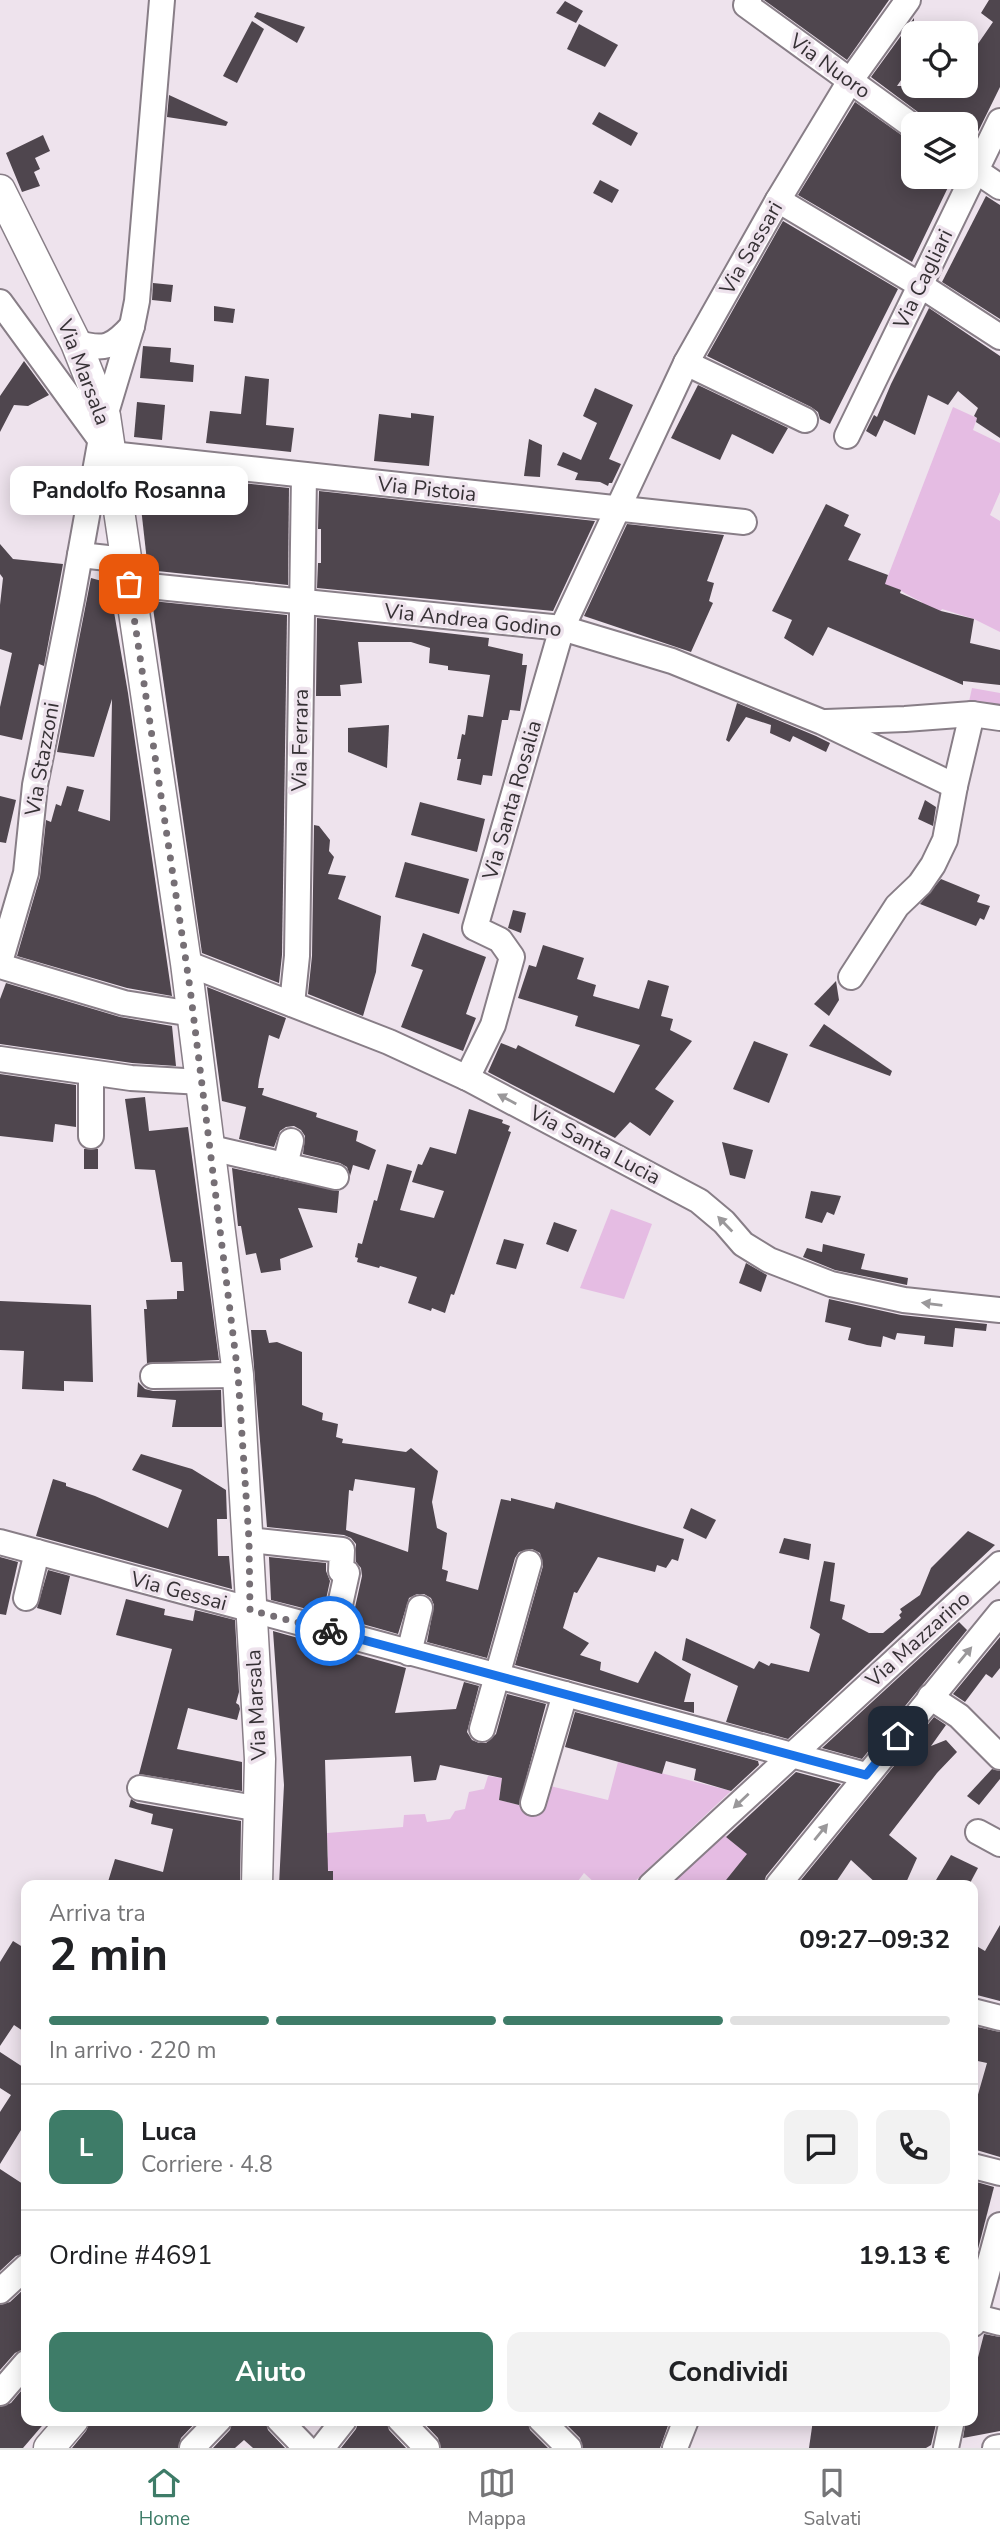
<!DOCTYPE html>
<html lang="it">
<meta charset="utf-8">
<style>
body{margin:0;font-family:"Nunito Sans",sans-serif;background:#f2f2f2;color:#202124;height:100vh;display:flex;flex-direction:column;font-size:26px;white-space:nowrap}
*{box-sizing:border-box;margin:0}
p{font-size:23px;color:#757577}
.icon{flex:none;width:38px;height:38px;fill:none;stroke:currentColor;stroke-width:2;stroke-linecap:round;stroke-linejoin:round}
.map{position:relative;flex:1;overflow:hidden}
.drawer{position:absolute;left:21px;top:1880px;width:957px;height:546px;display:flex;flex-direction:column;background:#fff;border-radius:14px;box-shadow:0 4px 18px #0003}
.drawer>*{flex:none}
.buttons{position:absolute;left:901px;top:21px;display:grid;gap:14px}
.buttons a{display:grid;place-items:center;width:77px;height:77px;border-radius:14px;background:#fff;box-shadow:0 4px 18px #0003;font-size:35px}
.pin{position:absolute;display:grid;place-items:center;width:60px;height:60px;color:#fff;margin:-30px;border-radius:14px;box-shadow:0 4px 10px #0006}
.courier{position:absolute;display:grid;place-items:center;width:70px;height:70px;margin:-35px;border:5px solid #1a73e8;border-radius:50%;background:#fff;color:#222;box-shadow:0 2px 9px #0007}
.bubble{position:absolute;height:49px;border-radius:14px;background:#fff;box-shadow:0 4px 18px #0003;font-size:23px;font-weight:700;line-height:49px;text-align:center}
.overview em{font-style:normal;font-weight:700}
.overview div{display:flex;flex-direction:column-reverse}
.overview{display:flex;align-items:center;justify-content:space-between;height:119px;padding:0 28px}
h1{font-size:46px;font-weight:700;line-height:52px}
.bar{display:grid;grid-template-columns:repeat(4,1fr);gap:10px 7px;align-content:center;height:84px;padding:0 28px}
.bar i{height:9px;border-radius:5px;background:#e0e0e0}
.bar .active{background:#3e7c68}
.bar p{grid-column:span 4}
.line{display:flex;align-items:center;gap:18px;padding:0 28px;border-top:2px solid #e0e0e0}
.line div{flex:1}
.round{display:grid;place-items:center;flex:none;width:74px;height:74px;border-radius:14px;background:#f2f2f2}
.primary-button{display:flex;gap:14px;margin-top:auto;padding:14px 28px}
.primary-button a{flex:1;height:80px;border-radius:14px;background:#3e7c68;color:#fff;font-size:28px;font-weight:700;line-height:80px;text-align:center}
.primary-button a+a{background:#f2f2f2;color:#202124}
.dock{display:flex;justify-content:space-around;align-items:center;height:98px;border-top:2px solid #e0e0e0;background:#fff;font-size:19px;color:#757577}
.dock a{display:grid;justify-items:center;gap:4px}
.dock .active{color:#3e7c68}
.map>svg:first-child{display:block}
</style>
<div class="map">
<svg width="1000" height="2448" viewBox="0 0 1000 2448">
<rect width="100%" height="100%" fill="#eee3ed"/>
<g fill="#e5bce3">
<path d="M953,407L977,418L973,430L1000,443V492L990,515L1000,521V632L974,619L942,609L940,612L922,604V602C910,597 902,590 890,586L888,590L883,589Z"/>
<path d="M972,688L1000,693V712L968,706Z"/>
<path d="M611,1209L652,1224L624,1299L580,1288Z"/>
<path d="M618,1762L731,1791L631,1885H597L584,1873L575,1885H333V1871L323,1870L328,1856L327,1833L403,1827L404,1815L425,1814L427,1822L450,1819L455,1811L465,1809L469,1792L484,1789L488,1776L502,1778L499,1800L538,1810L546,1785L608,1800Z"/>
<path d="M722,1833L740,1848L750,1851L722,1885H667Z"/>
</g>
<g fill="#4f464e" fill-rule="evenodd">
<path d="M764,0H889L847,60Z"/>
<path d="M989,0H1000V87L969,150L966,149V124H934L871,77L914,18V61L897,86H966V46L973,51L993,22L981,13Z"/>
<path d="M565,1L583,11L576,23L556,13Z"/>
<path d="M257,12L305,27L297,43L254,17Z"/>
<path d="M252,21L264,29L237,83L223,76Z"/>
<path d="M579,24L618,45L605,67L567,49Z"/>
<path d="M169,95L228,122L226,126L167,117Z"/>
<path d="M855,102L914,144V177H953L912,262L798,195Z"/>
<path d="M599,112L638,133L631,146L592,124Z"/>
<path d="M43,135L50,151L35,158L40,169L34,172L40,186L22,192L6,153Z"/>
<path d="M600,180L619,190L612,203L593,193Z"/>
<path d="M986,196L1000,205V319L942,282Z"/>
<path d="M783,221L898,289L830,424L820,419L818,412L811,407L707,356Z"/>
<path d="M153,283L173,285L171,302L152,300Z"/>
<path d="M214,306L235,309L233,323L214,321Z"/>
<path d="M929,308L1000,356V438L976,422L977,418L974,416L978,408L958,391L948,405L928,395L915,435L884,420L876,437L866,431L874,415L877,417L891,384Z"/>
<path d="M143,346L171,348L170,362L194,365L193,382L140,378Z"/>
<path d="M24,361L49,395L28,406L14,405L0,432V396Z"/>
<path d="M245,376L269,379L266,425L294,428L291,452L206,443L210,411L241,414Z"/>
<path d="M698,385L788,428L773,454L732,434L720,460L671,438Z"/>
<path d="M595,388L633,405L609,459L621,464L612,483H609L608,486L600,482L575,480L578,473L557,465L563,452L581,460L597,423L583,416Z"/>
<path d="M137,402L165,405L162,440L134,437Z"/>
<path d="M411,413L434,416L429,466L374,461L379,414L411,418Z"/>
<path d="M529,439L542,445L540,477L524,476Z"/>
<path d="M137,472L289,488L288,585L148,570Z"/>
<path d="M36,487L76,493L73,508L34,493Z"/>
<path d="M319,491L595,521L553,611L317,588L318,563H321V529H318Z"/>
<path d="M826,504L849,515L844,526L861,534L848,560L888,575L885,584L901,590L900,593L941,611L974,619L970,643L1000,650V685L963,681V685L828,627L813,656L784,638L792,620L772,611Z"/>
<path d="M627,524L724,535L707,581L714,583L709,601L713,603L691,652L584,616Z"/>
<path d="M0,544L13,559L63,564L44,666L39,664L22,740L0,735V707L12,653L0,649V605L3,578L0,574Z"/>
<path d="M91,578L109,583L128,693L172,996L127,988L17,956L40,877L46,820L51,822L56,804L61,806L67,786L84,790L78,811L110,821L112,699L94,757L57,752Z"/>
<path d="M152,601L287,615L282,955L279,983L202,953Z"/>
<path d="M317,618L489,638L488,646L523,654L522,665H527L520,711L510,710L508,720H502L492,776L483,775L481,785L457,780L461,759H457L462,734L465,735L468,715L483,717L490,675L448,670V666L429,663L430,648L411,642H358L362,683L340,685L341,696H316Z"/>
<path d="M737,703L816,736L830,743L826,752L793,736L790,742L770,733L771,725L746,717L729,742L726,740Z"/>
<path d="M389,725L387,768L348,752V728Z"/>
<path d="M0,796L16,800L6,843L0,842Z"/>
<path d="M925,800L936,807L933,826L918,819Z"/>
<path d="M420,802L485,819L477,852L411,835Z"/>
<path d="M314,825L319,826L330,840L329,851L334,857L328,874L346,876L338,899L381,916L376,972L363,1016L308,994L312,956Z"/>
<path d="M405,862L469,879L459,914L395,897Z"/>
<path d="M941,879L980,895L977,902L990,906L984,920L980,918L976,926L920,904Z"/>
<path d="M513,910L526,913L521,933L508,928Z"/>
<path d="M423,933L486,957L466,1014L476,1018L463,1051L401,1027L423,970L411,966Z"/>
<path d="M543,945L584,958L577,979L596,985L593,996L639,1009L648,980L669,986L661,1016L673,1019L670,1030L692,1041L655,1089L674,1101L650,1136L630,1122L615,1138L488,1072L501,1043L516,1049L518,1045L614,1093L640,1045L575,1026L578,1016L518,998L529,965L536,967Z"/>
<path d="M836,981L839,1000L829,1016L814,1004Z"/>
<path d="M6,983L120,1017L172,1026L176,1066L132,1063L0,1044V999Z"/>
<path d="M207,987L286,1018L279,1039L269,1035L259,1080L258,1088H264L262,1095L317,1113L316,1117L358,1131L356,1141L376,1150L369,1170L353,1165L350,1176L347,1167L340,1163L303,1154L305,1136L301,1130L294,1126L286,1127L280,1131L274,1147L239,1139L246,1107L222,1101Z"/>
<path d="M824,1024L892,1071L890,1076L809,1046Z"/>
<path d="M754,1041L788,1054L769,1103L733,1089Z"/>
<path d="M0,1074L76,1085V1127L55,1124L53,1142L0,1136Z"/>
<path d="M145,1097L149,1131L188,1127L219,1360L147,1363L144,1309H147L146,1300L177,1299V1291H184L182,1262H171L155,1170L135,1169L125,1099Z"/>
<path d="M469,1109L503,1120L502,1123L510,1126L508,1131L511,1132L454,1295L451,1294L445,1313L432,1308L431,1311L408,1303L417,1277L380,1266L379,1268L357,1262L358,1258L355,1257L358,1243L362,1244L374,1200L377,1201L387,1164L412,1171L400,1210L434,1218L444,1191L412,1182L418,1164L422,1165L430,1147L456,1154Z"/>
<path d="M722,1142L753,1150L745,1179L730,1175Z"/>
<rect x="84" y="1149" width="14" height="20"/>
<path d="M232,1168L339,1191L337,1213L298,1208L313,1247L280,1259L281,1270L261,1273L256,1253L246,1255L241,1226H238Z"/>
<path d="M811,1191L841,1196L834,1215L827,1212L822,1223L805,1218Z"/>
<path d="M554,1222L577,1230L568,1252L546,1244Z"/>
<path d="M504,1239L524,1244L516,1269L496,1264Z"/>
<path d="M823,1244L865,1254L861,1269L908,1278L907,1285L835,1270L803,1257L807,1248L822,1252Z"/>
<path d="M746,1263L767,1275L761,1292L739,1283Z"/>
<path d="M829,1299L901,1315L987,1324L986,1331L955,1328L953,1347L924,1344L925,1336L897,1333L895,1340L883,1336L881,1347L867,1345L848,1340L851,1328L825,1322Z"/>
<path d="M0,1301L91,1305L93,1382L64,1381V1391L22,1389L24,1351L0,1350Z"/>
<path d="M251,1330H266L269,1343L277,1342L302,1352V1405L323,1413L322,1420L338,1424L336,1437L343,1439L342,1443L406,1452L411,1448L438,1471L432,1502L437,1528L447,1533L442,1569L448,1571L446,1581L478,1590L501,1499L511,1501V1498L554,1509L556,1502L684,1539L678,1561L672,1559L666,1568L657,1565L655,1572L598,1557L577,1593L574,1592L563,1628L589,1643L580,1655L601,1662L600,1670L638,1683L655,1651L691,1674L684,1702H694V1713L515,1665L543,1566L540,1553L532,1549L519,1552L515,1558L487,1658L427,1642L434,1605L431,1598L424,1594H417L409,1598L398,1634L352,1621L362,1576L361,1568L356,1562V1544L351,1538L344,1535L267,1527ZM355,1479L415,1488L408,1552L346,1530L349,1490L353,1491Z"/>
<path d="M138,1382L145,1389L153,1391L221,1390L222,1427H172L176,1400L137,1397Z"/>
<path d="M141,1454L192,1469L226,1490L227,1519H217L218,1556H229L232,1589L36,1536L53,1479L66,1483V1486L95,1496L168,1528L182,1490L132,1470Z"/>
<path d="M691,1508L716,1520L706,1539L683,1528Z"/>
<path d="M968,1531L995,1545L788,1739L726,1722L738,1686L682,1660L686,1638L754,1669L759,1661L769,1666L771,1663L809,1672L820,1634L810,1628L824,1561L835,1563L830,1601L845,1605L842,1619L869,1633H883L901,1618L899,1615L902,1612L900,1609L920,1595L931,1568Z"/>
<path d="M784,1538L811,1544L809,1560L779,1553Z"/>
<path d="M0,1557L18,1562L6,1615L0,1614Z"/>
<path d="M269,1557L326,1563V1571L330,1581L323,1613L271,1600Z"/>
<path d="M48,1570L70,1576L61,1615L37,1608Z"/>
<path d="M126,1599L165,1609L164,1615L193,1621L195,1610L235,1620L239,1692L236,1703L239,1705L240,1709L237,1720L188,1708L177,1749L242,1762V1791L139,1774L172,1649L116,1635Z"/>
<path d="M959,1622L967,1630L862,1759L822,1748Z"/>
<path d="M273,1631L406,1668L395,1713L456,1709L464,1682L479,1686L467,1732L472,1740L479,1743H486L496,1734L507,1694L546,1704L519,1805L499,1800L502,1778L440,1765L436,1780L414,1782L411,1756L325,1760L328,1871H333V1885H279L284,1785Z"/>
<path d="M1000,1637V1668L992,1678L986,1674L965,1702L953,1694Z"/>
<path d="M575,1712L758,1761L759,1765L731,1791L694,1780L696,1769L666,1761L662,1774L565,1747Z"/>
<path d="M934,1717L946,1725L931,1746L946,1740L957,1752L937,1773L889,1835L917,1858L905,1885H878L851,1860L834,1885H797Z"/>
<path d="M992,1769L1000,1771V1779L979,1805L967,1796Z"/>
<path d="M796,1772L841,1784L766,1876L763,1885H722L747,1854L726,1837Z"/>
<path d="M131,1799L137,1803L241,1821L240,1885H107L115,1859L163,1872L173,1829L151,1824L153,1814L129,1807Z"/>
<path d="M951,1855L978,1868L969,1885H933Z"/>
<path d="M1000,1925V2001L973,1994V1944L985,1951Z"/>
<path d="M13,1941L26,1949V2033L14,2025L0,2046V1962Z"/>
<path d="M973,2026L1000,2032V2157L973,2149V2105H975L987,2063L973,2060Z"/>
<path d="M0,2052L26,2069V2122L0,2164V2112L11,2095L0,2088Z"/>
<path d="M0,2169L26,2186V2253L16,2256L0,2271Z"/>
<path d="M973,2181L994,2187L978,2249L973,2248Z"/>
<path d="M26,2287V2348L15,2353L0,2370V2305L10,2302Z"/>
<path d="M984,2334L1000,2337V2431L963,2438L966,2420H973V2377Z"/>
<path d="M26,2385V2420H47L23,2448H0V2407L11,2403Z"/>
<path d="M91,2420H198L181,2438L178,2448H72L86,2431Z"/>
<path d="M233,2420H265L268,2430L285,2448H253L244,2440L235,2448H213L230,2430Z"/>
<path d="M359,2420H386L389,2430L406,2448H341L356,2429Z"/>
<path d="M421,2420H527L530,2430L548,2448H441L438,2438Z"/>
<path d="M562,2420H670L660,2448H583L580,2438Z"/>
<path d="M813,2420H937L931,2445L926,2448H809Z"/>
</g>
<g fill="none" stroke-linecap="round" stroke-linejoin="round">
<g stroke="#887e87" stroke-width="28">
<g id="minor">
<path d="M749,0L746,5L914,127"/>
<path d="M966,164L1000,187"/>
<path d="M778,200L920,285L1000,337"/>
<path d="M0,302L105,446"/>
<path d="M76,343C105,350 112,348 132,326"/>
<path d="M686,363L805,420"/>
<path d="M847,436L1000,121"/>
<path d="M111,454L744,522"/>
<path d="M80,555L126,560"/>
<path d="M129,584L562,628L672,661L822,722L955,786"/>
<path d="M826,722L905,719L972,714L1000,718"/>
<path d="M0,962L26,873L35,785L72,599L105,416L132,326L137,301L162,0"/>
<path d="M186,963L389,1042L467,1078L699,1201L724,1222L743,1244L769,1260L831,1284L904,1300L1000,1310"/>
<path d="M0,966L124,1003L193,1014"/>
<path d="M851,977L897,906L920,884L933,865L945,840L955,786L972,714"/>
<path d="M292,1004L297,956L304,475"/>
<path d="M0,1059L131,1078L202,1082"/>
<path d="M91,1073V1136"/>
<path d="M467,1078L493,1025L512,957L500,940L475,928L562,628L686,363L778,200L850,81L908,0"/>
<path d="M211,1148L336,1177"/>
<path d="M285,1165L291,1141"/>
<path d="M153,1376L238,1375"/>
<path d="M249,1540L342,1550L341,1571L347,1573L334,1632"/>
<path d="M0,1542L866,1775"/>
<path d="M26,1598L37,1552"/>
<path d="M409,1653L420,1608"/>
<path d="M930,1697L959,1716L1000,1757"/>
<path d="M482,1729L529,1563"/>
<path d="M140,1788L260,1809"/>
<path d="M533,1803L565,1694"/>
<path d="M978,1832L1000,1844"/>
<path d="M651,1885L1000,1564"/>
<path d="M778,1885L1000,1613"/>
<path d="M973,2011L1000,2018"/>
<path d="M973,2166L1000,2173"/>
<path d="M0,2291L26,2267"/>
<path d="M973,2316L1000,2323"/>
<path d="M973,2324L1000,2225"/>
<path d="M0,2393L26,2363"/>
<path d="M279,2420L306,2448"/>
<path d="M400,2420L427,2448"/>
<path d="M541,2420L569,2448"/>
<path d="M192,2448L219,2420"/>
<path d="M322,2448L344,2420"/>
<path d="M675,2448L686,2420"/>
<path d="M946,2448L952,2420"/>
<path d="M995,2448L1000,2447"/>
</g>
</g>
<g stroke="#887e87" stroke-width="33">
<g id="major">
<path d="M0,190L76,343L105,416L186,963L238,1375L260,1759L257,1885"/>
<path d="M49,2448L73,2420"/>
</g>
</g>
<use href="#minor" stroke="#fff" stroke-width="24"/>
<use href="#major" stroke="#fff" stroke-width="30"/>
</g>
<defs><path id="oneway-solid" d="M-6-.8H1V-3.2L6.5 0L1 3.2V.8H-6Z" transform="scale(1.75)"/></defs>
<g fill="#9a989a">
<use href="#oneway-solid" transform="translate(507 1099) rotate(-152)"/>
<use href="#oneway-solid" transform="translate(725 1224) rotate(-134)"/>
<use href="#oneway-solid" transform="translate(932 1304) rotate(-173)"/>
<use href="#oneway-solid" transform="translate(965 1655) rotate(-50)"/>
<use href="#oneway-solid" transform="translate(741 1801) rotate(137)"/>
<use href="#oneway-solid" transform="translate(821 1832) rotate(-51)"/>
</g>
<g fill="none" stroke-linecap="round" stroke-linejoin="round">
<path stroke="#766f75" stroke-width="7" stroke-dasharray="0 12.6" d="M129,584L190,988L238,1375L249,1540L250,1610L330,1631"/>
<path stroke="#1a73e8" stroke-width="9" d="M330,1631L866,1775L898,1736"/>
</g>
<g text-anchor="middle" stroke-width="7" stroke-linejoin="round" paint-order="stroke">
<g font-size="21" fill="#363135" stroke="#eee3ed">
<text transform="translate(830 66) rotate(36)" y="7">Via Nuoro</text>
<text transform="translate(751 248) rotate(-60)" y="7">Via Sassari</text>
<text transform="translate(923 279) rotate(-64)" y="7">Via Cagliari</text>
<text transform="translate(84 372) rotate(69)" y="7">Via Marsala</text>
<text transform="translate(427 489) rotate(6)" y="7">Via Pistoia</text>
<text transform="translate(473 620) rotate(6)" y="7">Via Andrea Godino</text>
<text transform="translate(300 740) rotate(-89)" y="7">Via Ferrara</text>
<text transform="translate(42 759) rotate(-80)" y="7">Via Stazzoni</text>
<text transform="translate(512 800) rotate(-74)" y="7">Via Santa Rosalia</text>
<text transform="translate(595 1145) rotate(28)" y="7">Via Santa Lucia</text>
<text transform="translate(179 1591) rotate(15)" y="7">Via Gessai</text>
<text transform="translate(918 1639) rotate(-42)" y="7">Via Mazzarino</text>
<text transform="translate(256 1705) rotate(-93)" y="7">Via Marsala</text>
</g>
</g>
</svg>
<div class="buttons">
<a><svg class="icon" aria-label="locate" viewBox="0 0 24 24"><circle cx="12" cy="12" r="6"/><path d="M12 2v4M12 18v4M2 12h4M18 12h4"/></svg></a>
<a><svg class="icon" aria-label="layers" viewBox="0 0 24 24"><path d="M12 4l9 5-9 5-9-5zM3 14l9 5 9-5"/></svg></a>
</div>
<div class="pin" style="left:129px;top:584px;background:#ea580c"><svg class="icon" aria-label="bag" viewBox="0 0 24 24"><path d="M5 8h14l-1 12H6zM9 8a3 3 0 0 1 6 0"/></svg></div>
<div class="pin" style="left:898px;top:1736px;background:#1f2937"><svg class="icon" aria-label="home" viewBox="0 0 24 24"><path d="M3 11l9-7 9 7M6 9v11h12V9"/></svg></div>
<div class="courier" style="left:330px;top:1631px"><svg class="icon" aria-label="bike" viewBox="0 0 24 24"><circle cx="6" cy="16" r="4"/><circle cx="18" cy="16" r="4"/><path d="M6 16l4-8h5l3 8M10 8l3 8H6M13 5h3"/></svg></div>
<div class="bubble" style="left:10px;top:466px;width:238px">Pandolfo Rosanna</div>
<section class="drawer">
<div class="overview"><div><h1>2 min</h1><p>Arriva tra</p></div><em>09:27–09:32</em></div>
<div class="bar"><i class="active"></i><i class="active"></i><i class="active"></i><i></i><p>In arrivo · 220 m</p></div>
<div class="line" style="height:126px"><b class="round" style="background:#3e7c68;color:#fff">L</b><div><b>Luca</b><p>Corriere · 4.8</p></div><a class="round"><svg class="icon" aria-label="chat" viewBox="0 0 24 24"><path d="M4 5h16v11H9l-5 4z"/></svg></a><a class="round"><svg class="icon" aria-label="phone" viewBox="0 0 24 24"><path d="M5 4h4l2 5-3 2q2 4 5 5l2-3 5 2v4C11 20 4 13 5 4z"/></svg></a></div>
<div class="line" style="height:91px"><div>Ordine #4691</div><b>19.13 €</b></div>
<div class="primary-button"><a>Aiuto</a><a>Condividi</a></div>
</section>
</div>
<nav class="dock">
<a class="active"><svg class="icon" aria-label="home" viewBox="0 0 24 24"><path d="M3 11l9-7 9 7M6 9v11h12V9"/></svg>Home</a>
<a><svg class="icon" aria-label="map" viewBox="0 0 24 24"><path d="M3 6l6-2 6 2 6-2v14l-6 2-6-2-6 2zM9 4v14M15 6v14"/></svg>Mappa</a>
<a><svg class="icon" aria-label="saved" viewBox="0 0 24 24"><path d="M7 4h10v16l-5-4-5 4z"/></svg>Salvati</a>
</nav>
